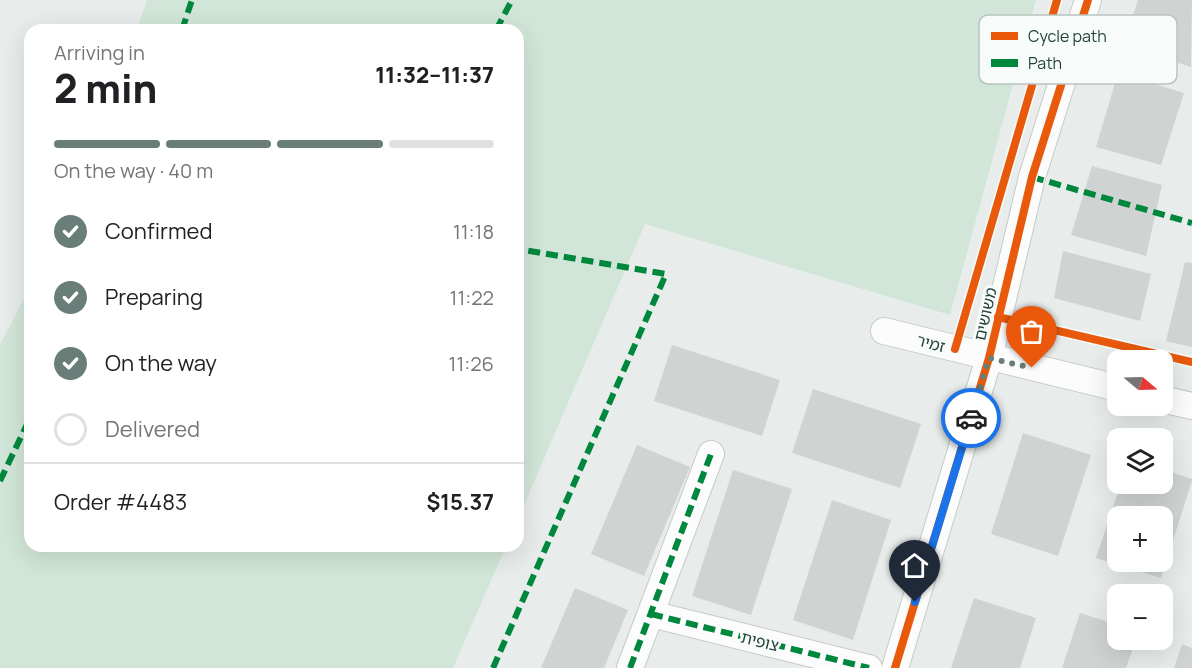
<!DOCTYPE html>
<meta charset="utf-8">
<style>
body{margin:0;font-family:Manrope,"Noto Sans Hebrew",sans-serif;background:#f2f2f2;color:#202124;height:100vh;display:flex;flex-direction:column;font-size:22px;white-space:nowrap}
*{box-sizing:border-box;margin:0}
p{font-size:20px;color:#757577}
.icon{flex:none;width:33px;height:33px;fill:none;stroke:currentColor;stroke-width:2;stroke-linecap:round;stroke-linejoin:round}
.map{position:relative;flex:1;overflow:hidden}
.drawer{position:absolute;left:24px;top:24px;width:500px;height:528px;display:flex;flex-direction:column;background:#fff;border-radius:18px;box-shadow:0 6px 24px #0002}
.drawer>*{flex:none}
.needle{width:39px;rotate:109deg}
.tools{position:absolute;left:1107px;top:350px;display:grid;gap:12px}
.tools a{display:grid;place-items:center;width:66px;height:66px;border-radius:12px;background:#fff;box-shadow:0 6px 24px #0002;font-size:30px}
.pin{position:absolute;display:grid;place-items:center;width:51px;height:51px;color:#fff;margin:-62px -26px;border-radius:50% 50% 50% 0;rotate:-45deg;box-shadow:0 0 6px #0007}
.pin .icon{rotate:45deg}
.courier{position:absolute;display:grid;place-items:center;width:60px;height:60px;margin:-30px;border:4px solid #1a73e8;border-radius:50%;background:#fff;color:#222;box-shadow:0 2px 8px #0007}
.headline em{font-style:normal;font-weight:800}
.headline div{display:flex;flex-direction:column-reverse}
.headline{display:flex;align-items:center;justify-content:space-between;height:102px;padding:0 30px}
h1{font-size:39px;font-weight:800;line-height:45px}
.bar{display:grid;grid-template-columns:repeat(4,1fr);gap:9px 6px;align-content:center;height:72px;padding:0 30px}
.bar i{height:8px;border-radius:4px;background:#e0e0e0}
.bar .selected{background:#697e78}
.bar p{grid-column:span 4}
.line{display:flex;align-items:center;gap:15px;padding:0 30px;border-top:2px solid #e0e0e0}
.line div{flex:1}
ol{padding:0 30px;list-style:none}
li{display:flex;align-items:center;gap:18px;height:66px}
li p{margin-inline-start:auto}
li .icon{padding:6px;border-radius:50%;background:#697e78;color:#fff;stroke-width:4}
li:last-child{color:#757577}
li i{width:33px;height:33px;border:3px solid #e0e0e0;border-radius:50%}
.map>svg:first-child{display:block}
</style>
<div class="map">
<svg width="1192" height="668" viewBox="0 0 1192 668">
<rect width="100%" height="100%" fill="#e8edeb"/>
<g fill="#d1e6d8">
<path d="M147,0H1036L950,315L645,224L518,519V30H136Z"/>
<path d="M30,288V546H506L453,668H0V344Z"/>
</g>
<g fill="#cfd4d2" fill-rule="evenodd">
<path d="M1138,0H1192L1191,67L1124,45Z"/>
<path d="M1118,73L1184,93L1161,165L1096,147Z"/>
<path d="M1092,166L1162,185L1146,256L1071,235Z"/>
<path d="M1063,251L1151,274L1140,321L1054,298Z"/>
<path d="M1185,262L1192,263V347L1166,341Z"/>
<path d="M672,345L780,380L762,436L654,401Z"/>
<path d="M813,389L921,424L900,488L792,453Z"/>
<path d="M1023,433L1091,455L1058,556L991,534Z"/>
<path d="M637,445L690,467L644,576L591,554Z"/>
<path d="M1162,469L1192,479V481L1161,578L1096,558L1121,483H1162ZM1118,516H1162V561H1118Z"/>
<path d="M733,470L792,489L751,615L692,596Z"/>
<path d="M832,500L891,520L853,640L793,620Z"/>
<path d="M575,588L628,610L604,668H541Z"/>
<path d="M974,598L1036,618L1020,668H951Z"/>
<path d="M1080,613L1118,625V639H1136L1126,668H1062Z"/>
<path d="M1182,644L1192,648V668H1174Z"/>
</g>
<g fill="none" stroke-linecap="round" stroke-linejoin="round">
<g stroke="#c5cac8" stroke-width="28">
<g id="minor">
<path d="M884,331L1118,388"/>
<path d="M1162,399L1192,406"/>
<path d="M651,614L869,668"/>
<path d="M630,668L711,454"/>
<path d="M895,668L989,358L1032,177L1088,0"/>
</g>
</g>
<use href="#minor" stroke="#fcfcfc" stroke-width="26"/>
<g stroke="#00873e" stroke-width="6" stroke-dasharray="12 6" stroke-linecap="butt">
<path d="M182,30L192,0"/>
<path d="M496,30L512,0"/>
<path d="M1032,177L1192,223"/>
<path d="M0,481L30,418"/>
<path d="M651,614L869,668"/>
<path d="M493,668L666,274L518,249"/>
<path d="M630,668L711,454"/>
</g>
<g stroke="#f7fbf9" stroke-width="11">
<g id="cycleway">
<path d="M998,317L1192,362"/>
<path d="M955,349L1057,0"/>
<path d="M895,668L989,358L1032,177L1088,0"/>
</g>
</g>
<use href="#cycleway" stroke="#e8590c" stroke-width="8"/>
</g>
<g fill="none" stroke-linecap="round" stroke-linejoin="round">
<path stroke="#697e78" stroke-width="6" stroke-dasharray="0 10.8" d="M971,418L989,358L1032,368"/>
<path stroke="#1a73e8" stroke-width="8" d="M915,602L971,418"/>
</g>
<g text-anchor="middle" stroke-width="6" stroke-linejoin="round" paint-order="stroke">
<g font-size="16" fill="#24423a" stroke="#f7fbf9">
<text transform="translate(985 314) rotate(-77)" y="6">משושים</text>
<text transform="translate(931 343) rotate(15)" y="6">זמיר</text>
<text transform="translate(760 641) rotate(14)" y="6">צופית</text>
</g>
</g>
<rect x="979" y="15" width="198" height="69" rx="9" fill="#f7fbf9" stroke="#b8c4c0" stroke-width="1.5"/>
<rect x="991" y="32" width="27" height="8" fill="#e8590c"/>
<rect x="991" y="59" width="27" height="8" fill="#00873e"/>
<g font-size="16" fill="#24423a">
<text x="1028" y="42">Cycle path</text>
<text x="1028" y="69">Path</text>
</g>
</svg>
<div class="tools">
<a><svg class="needle" viewBox="-14 -14 28 28"><path d="M0-13l5 13h-10z" fill="#e53935"/><path d="M0 13l5-13h-10z" fill="#757577"/></svg></a>
<a><svg class="icon" aria-label="layers" viewBox="0 0 24 24"><path d="M12 4l9 5-9 5-9-5zM3 14l9 5 9-5"/></svg></a>
<a>+</a>
<a>−</a>
</div>
<div class="pin" style="left:1032px;top:368px;background:#ea580c"><svg class="icon" aria-label="bag" viewBox="0 0 24 24"><path d="M5 8h14l-1 12H6zM9 8a3 3 0 0 1 6 0"/></svg></div>
<div class="pin" style="left:915px;top:602px;background:#1f2937"><svg class="icon" aria-label="home" viewBox="0 0 24 24"><path d="M3 11l9-7 9 7M6 9v11h12V9"/></svg></div>
<div class="courier" style="left:971px;top:418px"><svg class="icon" aria-label="car" viewBox="0 0 24 24"><path d="M5 17H2v-5l4-1 3-4h7l3 4 3 1v5h-3M9 17h6M6 11h13"/><circle cx="7" cy="17" r="2"/><circle cx="17" cy="17" r="2"/></svg></div>
<section class="drawer">
<div class="headline"><div><h1>2 min</h1><p>Arriving in</p></div><em>11:32–11:37</em></div>
<div class="bar"><i class="selected"></i><i class="selected"></i><i class="selected"></i><i></i><p>On the way · 40 m</p></div>
<ol>
<li><svg class="icon" aria-label="check" viewBox="0 0 24 24"><path d="M5 12l5 5 9-10"/></svg>Confirmed<p>11:18</p></li>
<li><svg class="icon" aria-label="check" viewBox="0 0 24 24"><path d="M5 12l5 5 9-10"/></svg>Preparing<p>11:22</p></li>
<li><svg class="icon" aria-label="check" viewBox="0 0 24 24"><path d="M5 12l5 5 9-10"/></svg>On the way<p>11:26</p></li>
<li><i></i>Delivered</li>
</ol>
<div class="line" style="height:78px"><div>Order #4483</div><b>$15.37</b></div>
</section>
</div>
